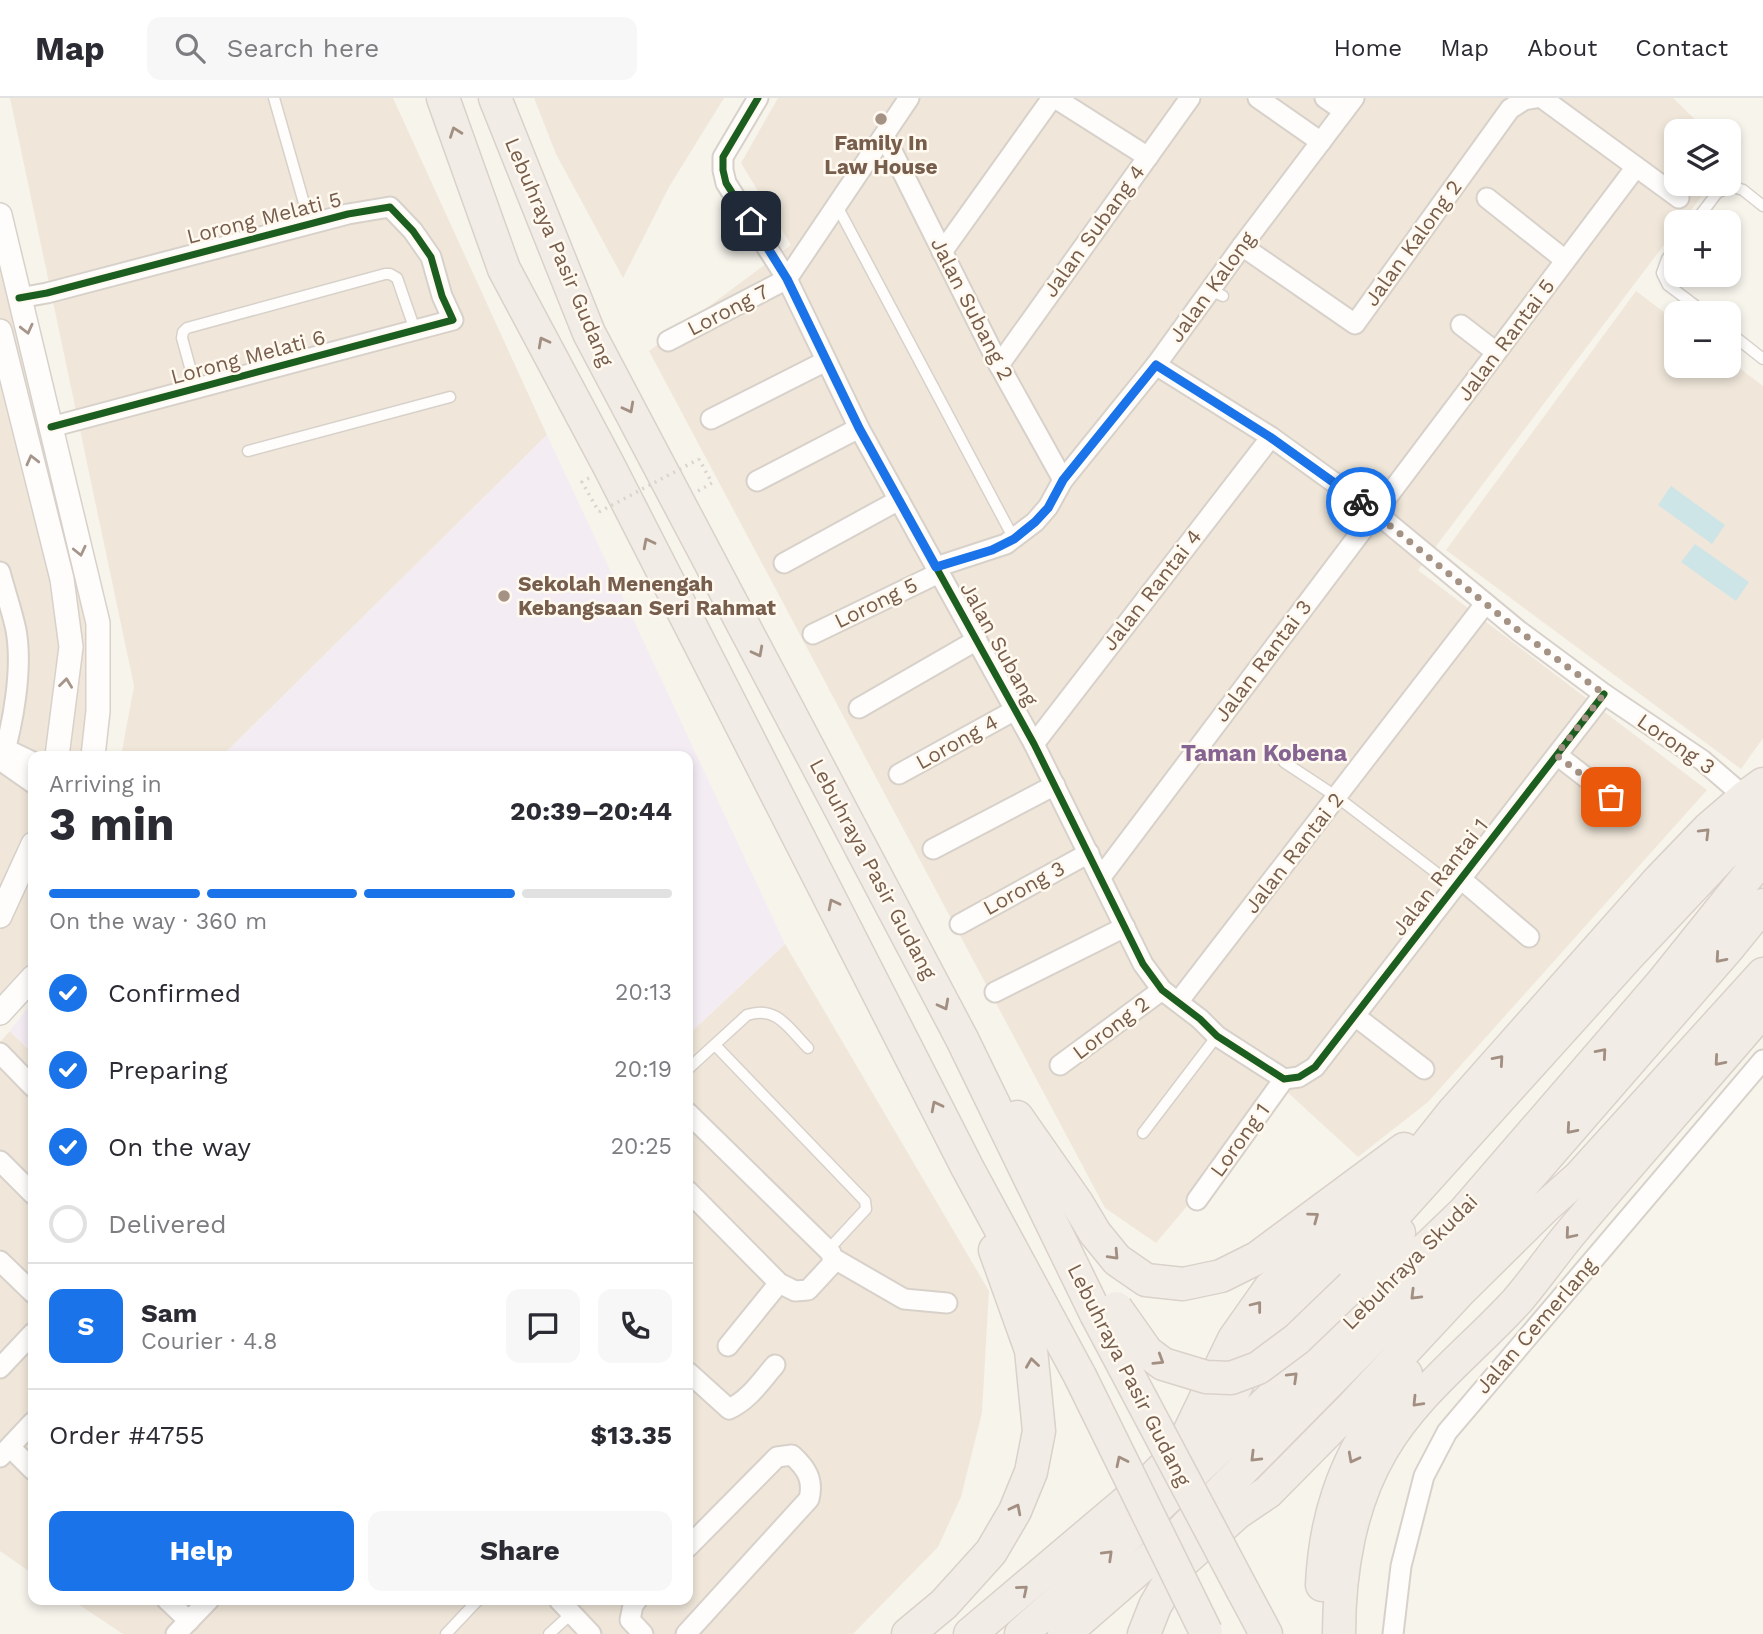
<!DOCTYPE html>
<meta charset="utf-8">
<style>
body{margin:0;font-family:"Work Sans",sans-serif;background:#f7f7f7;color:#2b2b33;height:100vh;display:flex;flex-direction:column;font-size:26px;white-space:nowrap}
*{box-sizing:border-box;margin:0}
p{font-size:23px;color:#7c7c81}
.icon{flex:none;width:38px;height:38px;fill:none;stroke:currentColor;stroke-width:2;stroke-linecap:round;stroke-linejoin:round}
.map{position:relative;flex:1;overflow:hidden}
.panel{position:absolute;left:28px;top:653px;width:665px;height:854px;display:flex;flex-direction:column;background:#fff;border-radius:14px;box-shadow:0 4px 10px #0003}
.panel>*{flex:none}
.tools{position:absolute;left:1664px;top:21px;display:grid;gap:14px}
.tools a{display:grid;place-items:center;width:77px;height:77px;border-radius:14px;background:#fff;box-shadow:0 4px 10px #0003;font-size:35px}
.pin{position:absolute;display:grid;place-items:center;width:60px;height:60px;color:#fff;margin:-30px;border-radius:14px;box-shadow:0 4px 10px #0006}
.courier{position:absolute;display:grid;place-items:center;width:70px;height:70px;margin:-35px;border:5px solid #1a73e8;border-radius:50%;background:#fff;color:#222;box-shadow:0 2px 9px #0007}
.head em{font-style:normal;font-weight:700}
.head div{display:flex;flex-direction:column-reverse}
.head{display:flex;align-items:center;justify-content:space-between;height:119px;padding:0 21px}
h1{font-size:46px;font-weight:700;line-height:52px}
.bar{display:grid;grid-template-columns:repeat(4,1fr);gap:10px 7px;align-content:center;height:84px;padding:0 21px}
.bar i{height:9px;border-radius:5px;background:#e1e1e2}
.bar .on{background:#1a73e8}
.bar p{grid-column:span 4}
.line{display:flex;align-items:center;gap:18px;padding:0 21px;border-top:2px solid #e1e1e2}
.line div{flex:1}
.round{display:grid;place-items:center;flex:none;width:74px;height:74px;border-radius:14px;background:#f7f7f7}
ol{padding:0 21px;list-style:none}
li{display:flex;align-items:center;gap:21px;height:77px}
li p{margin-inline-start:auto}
li .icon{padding:7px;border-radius:50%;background:#1a73e8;color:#fff;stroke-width:4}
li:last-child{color:#7c7c81}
li i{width:38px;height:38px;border:4px solid #e1e1e2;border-radius:50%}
.primary-button{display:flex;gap:14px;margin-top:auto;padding:14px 21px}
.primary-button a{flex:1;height:80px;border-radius:14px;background:#1a73e8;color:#fff;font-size:28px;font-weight:700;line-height:80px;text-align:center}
.primary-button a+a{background:#f7f7f7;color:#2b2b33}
header{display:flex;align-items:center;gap:42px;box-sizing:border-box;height:98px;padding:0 35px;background:#fff;border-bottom:2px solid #e1e1e2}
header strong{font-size:33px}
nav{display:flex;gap:38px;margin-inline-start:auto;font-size:24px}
.search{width:490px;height:63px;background:#f7f7f7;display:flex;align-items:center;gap:18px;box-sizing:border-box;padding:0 24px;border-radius:14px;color:#7c7c81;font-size:26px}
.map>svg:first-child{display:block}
</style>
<header>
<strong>Map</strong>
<div class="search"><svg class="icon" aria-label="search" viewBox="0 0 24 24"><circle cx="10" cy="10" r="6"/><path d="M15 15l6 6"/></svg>Search here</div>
<nav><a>Home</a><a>Map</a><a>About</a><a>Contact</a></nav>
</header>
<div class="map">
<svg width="1763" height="1536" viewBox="0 0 1763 1536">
<rect width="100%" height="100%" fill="#f7f4ec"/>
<g fill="#f0e7da">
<path d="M10,0H393L547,337L222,658H121L134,588Z"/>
<path d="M534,0H724L669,89L623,180L556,56Z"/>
<path d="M778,0H1673L1707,33H1676V86H1711L1682,124H1676V131L1418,472L1707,692L1428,1004L1358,1059L1285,992L1156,1145L1105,1110L649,253L791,147L741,65Z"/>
<path d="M0,117L98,525L89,658H33V877L0,910Z"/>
<path d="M1636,193L1676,223V268H1729V262L1763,288V640L1741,671L1446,452Z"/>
<path d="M785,846L989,1193L982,1315L961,1399L938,1449L853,1536H123L72,1502H688V937Z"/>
<path d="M10,933L33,956V1476L0,1453V944Z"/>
</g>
<g fill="#f4ecf3">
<path d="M547,337L785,846L688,937V658H222Z"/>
<path d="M33,903V956L10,933Z"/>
</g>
<g fill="#cee5e8">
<path d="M1671,388L1725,427L1712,446L1658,407Z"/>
<path d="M1695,446L1749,484L1736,503L1681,464Z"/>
</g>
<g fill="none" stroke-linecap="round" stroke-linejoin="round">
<g stroke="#d7d1ca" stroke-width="13">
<g id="service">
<path d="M274,0L310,126"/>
<path d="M837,108L1014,441"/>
<path d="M1695,124L1717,95L1731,88L1743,92L1763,108"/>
<path d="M1676,148L1667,161L1662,175L1668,187L1705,215"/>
<path d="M1210,192L1223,198"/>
<path d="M1729,234L1763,261"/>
<path d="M196,291L182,240L183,234L187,230L385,176H390L397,180L415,232"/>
<path d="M248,353L450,299"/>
<path d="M1284,664L1337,699L1455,789"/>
<path d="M715,947L865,1103L866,1111L828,1152"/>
<path d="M688,971L747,917C777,907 789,931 808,950"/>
<path d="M1143,1035L1217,938"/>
<path d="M446,1536L478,1502"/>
<path d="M549,1536L572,1515"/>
</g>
</g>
<g stroke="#d7d1ca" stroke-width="23">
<g id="minor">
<path d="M758,0L723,59V72L726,85L787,181L859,330L1034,646L1143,866L1162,892L1200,921L1217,938L1284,981L1299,979L1315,969L1604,596"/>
<path d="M1055,0L1148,59"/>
<path d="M1258,0L1321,44"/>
<path d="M1325,0L1344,13"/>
<path d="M1542,0L1679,100"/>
<path d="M885,39L999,267L1063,382"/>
<path d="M1487,100L1565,162"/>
<path d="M1242,148L1355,226L1510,11L1524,2L1536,0"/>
<path d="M942,154L1052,0"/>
<path d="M19,200L47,195L348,116L390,109L413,133L431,159L442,198L453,222L51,329"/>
<path d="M1461,227L1496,254"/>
<path d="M668,243L787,181L909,0"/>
<path d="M999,267L1190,0"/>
<path d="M1156,267L1271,339L1375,414L1519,533L1604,596L1702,662L1745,699"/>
<path d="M711,321L826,263"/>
<path d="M757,383L859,330"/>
<path d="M784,465L899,402"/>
<path d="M936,469L1006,446L1035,424L1048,409L1063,382L1156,267L1242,148L1354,0"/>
<path d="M0,474C5,493 12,513 16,532C23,571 13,626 2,663"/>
<path d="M813,536L939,475"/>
<path d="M859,610L977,542"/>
<path d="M1034,646L1271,339"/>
<path d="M6,651L33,664"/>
<path d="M1557,657L1629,713"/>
<path d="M0,662L33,685"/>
<path d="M899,676L1015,612"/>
<path d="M933,751L1055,687"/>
<path d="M1101,779L1636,69"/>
<path d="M1461,781L1529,839"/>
<path d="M960,826L1089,755"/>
<path d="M995,894L1125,829"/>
<path d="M1178,904L1485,506"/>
<path d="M1355,918L1424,971"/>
<path d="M0,955L33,989"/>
<path d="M1060,967L1162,892"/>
<path d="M688,1015L831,1155L833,1165L808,1192L795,1193L779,1185L688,1093"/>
<path d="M0,1063L33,1096"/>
<path d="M1197,1102L1284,981"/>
<path d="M833,1160L904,1201L947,1205"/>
<path d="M0,1163L33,1195"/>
<path d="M728,1248L779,1185"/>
<path d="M0,1270L33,1235"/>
<path d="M688,1274L729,1311C749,1302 761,1283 775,1267"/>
<path d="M10,1349L33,1372"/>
<path d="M0,1359L33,1324"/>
<path d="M167,1502L189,1523"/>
<path d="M559,1502L591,1536"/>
<path d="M637,1502L633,1507L630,1522L643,1536"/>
<path d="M176,1536L209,1502"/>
<path d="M686,1536L809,1401C814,1381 806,1370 792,1357L777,1359L688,1449"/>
<path d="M1393,1536L1401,1468L1424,1378L1447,1334L1763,962"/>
</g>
</g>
<g stroke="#d7d1ca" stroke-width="26">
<g id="tertiary">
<path d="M0,117L98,525V613L93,658"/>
<path d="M0,233L62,481L71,549L57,658"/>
<path d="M0,818L33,746"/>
<path d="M0,915L33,879"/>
</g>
</g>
<g stroke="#d9d1ca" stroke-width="35">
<g id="trunk">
<path d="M443,0L504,171L609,368L967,1069L1080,1278"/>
<path d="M495,0L589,235L962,941L1096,1216"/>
<path d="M1017,1019L1077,1105L1095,1135L1117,1162L1146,1182L1183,1186L1221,1178L1257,1160L1404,1051"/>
<path d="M1352,1188L1399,1135"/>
<path d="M1206,1347L1259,1243L1284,1210L1390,1122L1629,857L1722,758L1763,721"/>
<path d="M1322,1487C1325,1420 1343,1368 1381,1311C1388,1300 1396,1286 1406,1276"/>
<path d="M1243,1493L1266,1536"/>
<path d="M908,1536L944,1506L991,1454L1015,1413L1031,1374L1039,1333L1031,1252L995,1152"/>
<path d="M970,1536L1145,1388L1180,1353L1234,1241L1270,1190L1338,1135L1403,1077L1454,1013L1657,784L1709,730L1745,699L1763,686"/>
<path d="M1021,1536L1082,1482L1465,1113L1661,886L1763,759"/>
<path d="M1064,1536L1180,1435L1509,1102L1729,849L1763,807"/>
<path d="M1144,1536L1155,1508L1178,1468L1237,1415L1268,1394L1353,1308L1459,1194L1544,1110L1579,1079L1763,876"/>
<path d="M1339,1536C1339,1474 1350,1406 1382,1352C1416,1294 1471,1253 1517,1203C1535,1182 1551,1159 1569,1137C1633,1061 1699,987 1763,912"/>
</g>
</g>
<g stroke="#dad4cf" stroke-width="3.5" stroke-dasharray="2 5" stroke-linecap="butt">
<path d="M589,380L582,384L599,414"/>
<path d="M698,393L712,385L699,361"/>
</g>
<use href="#service" stroke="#fefdfc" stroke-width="10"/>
<use href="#minor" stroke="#fefdfc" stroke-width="19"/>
<use href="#tertiary" stroke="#fefdfc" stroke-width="23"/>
<use href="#trunk" stroke="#f2ece6" stroke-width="32"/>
<g stroke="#d9d1ca" stroke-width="35" stroke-linecap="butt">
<g id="trunk-bridge">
<path d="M1116,1210L1147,1254L1163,1266L1206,1279L1231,1280L1258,1270L1297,1241L1352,1188"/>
<path d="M1096,1216L1243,1493"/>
<path d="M1080,1278L1206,1534"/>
</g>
</g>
<path stroke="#dad4cf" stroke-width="3.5" stroke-dasharray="2 5" stroke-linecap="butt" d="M599,414L699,361"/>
<use href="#trunk-bridge" stroke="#f2ece6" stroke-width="32"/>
<g stroke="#fff9ef" stroke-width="11">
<g id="cycleway">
<path d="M758,0L723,59V72L726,85L787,181L859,330L1034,646L1143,866L1162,892L1200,921L1217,938L1284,981L1299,979L1315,969L1604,596"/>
<path d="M19,200L47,195L348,116L390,109L413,133L431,159L442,198L453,222L51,329"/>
</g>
</g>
<use href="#cycleway" stroke="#1b5e20" stroke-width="7"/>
</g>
<defs><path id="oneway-chevron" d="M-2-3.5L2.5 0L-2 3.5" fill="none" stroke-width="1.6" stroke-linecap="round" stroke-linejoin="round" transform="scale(1.75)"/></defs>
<g stroke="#a28f82">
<use href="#oneway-chevron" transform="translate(455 34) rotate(-110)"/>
<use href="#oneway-chevron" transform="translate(543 244) rotate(-118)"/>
<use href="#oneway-chevron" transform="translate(629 310) rotate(62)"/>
<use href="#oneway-chevron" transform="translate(648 445) rotate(-117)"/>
<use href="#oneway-chevron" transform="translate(758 554) rotate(62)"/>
<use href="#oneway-chevron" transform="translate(1705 735) rotate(-45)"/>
<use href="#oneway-chevron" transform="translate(833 806) rotate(-117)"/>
<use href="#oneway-chevron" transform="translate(1720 860) rotate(131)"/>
<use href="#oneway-chevron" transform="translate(944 907) rotate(62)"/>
<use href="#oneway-chevron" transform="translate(1602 955) rotate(-49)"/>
<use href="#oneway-chevron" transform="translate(1499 962) rotate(-49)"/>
<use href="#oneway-chevron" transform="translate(1719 963) rotate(131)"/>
<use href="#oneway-chevron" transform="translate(936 1008) rotate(-117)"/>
<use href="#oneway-chevron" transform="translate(1571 1031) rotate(131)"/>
<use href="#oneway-chevron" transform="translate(1314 1119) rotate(-36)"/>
<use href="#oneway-chevron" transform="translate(1570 1136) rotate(130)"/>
<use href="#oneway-chevron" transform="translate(1114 1157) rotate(47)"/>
<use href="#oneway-chevron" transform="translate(1415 1197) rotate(135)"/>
<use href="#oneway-chevron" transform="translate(1257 1208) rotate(-52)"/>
<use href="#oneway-chevron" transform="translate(1159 1262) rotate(32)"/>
<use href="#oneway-chevron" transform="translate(1032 1265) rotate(-98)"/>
<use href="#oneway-chevron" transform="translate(1293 1279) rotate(-44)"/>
<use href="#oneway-chevron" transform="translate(1417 1304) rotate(134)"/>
<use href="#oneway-chevron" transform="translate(1255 1359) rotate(135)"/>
<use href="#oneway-chevron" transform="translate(1353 1360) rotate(118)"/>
<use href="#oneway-chevron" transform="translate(1121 1363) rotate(-116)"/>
<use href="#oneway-chevron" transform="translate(1016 1411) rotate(-63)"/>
<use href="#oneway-chevron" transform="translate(1108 1457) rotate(-44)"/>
<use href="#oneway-chevron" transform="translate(1023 1492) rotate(-40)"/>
</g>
<g stroke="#a6958a">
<use href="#oneway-chevron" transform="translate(27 231) rotate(76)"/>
<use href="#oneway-chevron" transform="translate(32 362) rotate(-104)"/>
<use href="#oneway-chevron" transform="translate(80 453) rotate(77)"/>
<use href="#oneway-chevron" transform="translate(66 585) rotate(-83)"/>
</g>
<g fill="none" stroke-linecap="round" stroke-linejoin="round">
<path stroke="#a49284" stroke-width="7" stroke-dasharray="0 12.6" d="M1361,404L1519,533L1604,596L1556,657L1611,699"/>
<path stroke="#1a73e8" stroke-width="9" d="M751,123L787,181L859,330L936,469L992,452L1014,441L1035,424L1048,410L1063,382L1156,267L1270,339L1361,404"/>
</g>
<g fill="#a49284" stroke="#fff9ef" stroke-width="2.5">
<circle cx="881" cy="21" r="7"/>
<circle cx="504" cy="498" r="7"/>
</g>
<g text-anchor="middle" stroke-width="5" stroke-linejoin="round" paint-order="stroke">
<g font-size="21" font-weight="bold" fill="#775d4c" stroke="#fff9ef">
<text x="881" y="52">Family In<tspan x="881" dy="24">Law House</tspan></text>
<text x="518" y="493" text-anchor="start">Sekolah Menengah<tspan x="518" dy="24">Kebangsaan Seri Rahmat</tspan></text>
</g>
<g font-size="21" fill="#775d4c" stroke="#fff9ef">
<text transform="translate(264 120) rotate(-14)" y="7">Lorong Melati 5</text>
<text transform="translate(1094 133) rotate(-54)" y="7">Jalan Subang 4</text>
<text transform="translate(1413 145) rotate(-54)" y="7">Jalan Kalong 2</text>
<text transform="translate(559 154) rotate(67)" y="7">Lebuhraya Pasir Gudang</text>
<text transform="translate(1212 189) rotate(-54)" y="7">Jalan Kalong</text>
<text transform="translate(972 211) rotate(63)" y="7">Jalan Subang 2</text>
<text transform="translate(728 212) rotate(-27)" y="7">Lorong 7</text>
<text transform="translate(1506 242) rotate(-53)" y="7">Jalan Rantai 5</text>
<text transform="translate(248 259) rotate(-15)" y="7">Lorong Melati 6</text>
<text transform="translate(1152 492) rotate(-52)" y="7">Jalan Rantai 4</text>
<text transform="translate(876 505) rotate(-26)" y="7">Lorong 5</text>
<text transform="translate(999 546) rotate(61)" y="7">Jalan Subang</text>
<text transform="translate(1263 563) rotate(-53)" y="7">Jalan Rantai 3</text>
<text transform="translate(957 644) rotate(-29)" y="7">Lorong 4</text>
<text transform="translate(1676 646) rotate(35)" y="7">Lorong 3</text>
<text transform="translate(1294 755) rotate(-52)" y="7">Jalan Rantai 2</text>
<text transform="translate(873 771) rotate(62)" y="7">Lebuhraya Pasir Gudang</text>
<text transform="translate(1440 779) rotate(-52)" y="7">Jalan Rantai 1</text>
<text transform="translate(1024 790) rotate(-29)" y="7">Lorong 3</text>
<text transform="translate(1111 930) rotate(-37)" y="7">Lorong 2</text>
<text transform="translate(1240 1042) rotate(-54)" y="7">Lorong 1</text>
<text transform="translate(1410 1164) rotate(-45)" y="7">Lebuhraya Skudai</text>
<text transform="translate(1536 1228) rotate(-49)" y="7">Jalan Cemerlang</text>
<text transform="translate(1129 1277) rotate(63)" y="7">Lebuhraya Pasir Gudang</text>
</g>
<g font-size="23" font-weight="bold" fill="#856492" stroke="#fff9ef">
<text x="1264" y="663">Taman Kobena</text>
</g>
</g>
</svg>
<div class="tools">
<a><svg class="icon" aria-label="layers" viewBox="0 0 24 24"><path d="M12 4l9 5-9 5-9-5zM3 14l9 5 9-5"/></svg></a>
<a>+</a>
<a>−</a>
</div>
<div class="pin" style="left:1611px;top:699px;background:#ea580c"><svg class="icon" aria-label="bag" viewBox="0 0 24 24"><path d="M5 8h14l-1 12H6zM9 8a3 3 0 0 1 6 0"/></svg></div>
<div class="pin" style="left:751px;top:123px;background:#1f2937"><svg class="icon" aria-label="home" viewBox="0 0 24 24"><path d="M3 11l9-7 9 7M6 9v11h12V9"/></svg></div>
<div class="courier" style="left:1361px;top:404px"><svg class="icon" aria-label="bike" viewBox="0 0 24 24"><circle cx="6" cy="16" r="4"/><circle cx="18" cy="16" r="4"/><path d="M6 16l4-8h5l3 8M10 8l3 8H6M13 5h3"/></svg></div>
<section class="panel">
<div class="head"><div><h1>3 min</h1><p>Arriving in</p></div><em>20:39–20:44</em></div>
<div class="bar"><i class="on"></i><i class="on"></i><i class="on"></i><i></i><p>On the way · 360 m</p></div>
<ol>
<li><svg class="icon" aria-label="check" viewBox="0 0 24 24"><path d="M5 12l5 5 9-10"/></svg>Confirmed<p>20:13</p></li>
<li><svg class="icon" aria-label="check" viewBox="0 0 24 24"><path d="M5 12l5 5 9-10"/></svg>Preparing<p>20:19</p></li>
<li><svg class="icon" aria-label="check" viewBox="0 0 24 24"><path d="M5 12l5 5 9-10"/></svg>On the way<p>20:25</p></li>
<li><i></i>Delivered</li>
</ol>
<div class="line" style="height:126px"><b class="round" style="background:#1a73e8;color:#fff">S</b><div><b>Sam</b><p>Courier · 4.8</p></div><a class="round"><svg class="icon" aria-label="chat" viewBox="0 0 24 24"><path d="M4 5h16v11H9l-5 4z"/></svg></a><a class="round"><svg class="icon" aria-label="phone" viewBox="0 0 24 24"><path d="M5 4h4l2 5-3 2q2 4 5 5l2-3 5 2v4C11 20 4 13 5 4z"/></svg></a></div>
<div class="line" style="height:91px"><div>Order #4755</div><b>$13.35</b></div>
<div class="primary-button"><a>Help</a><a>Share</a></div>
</section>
</div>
